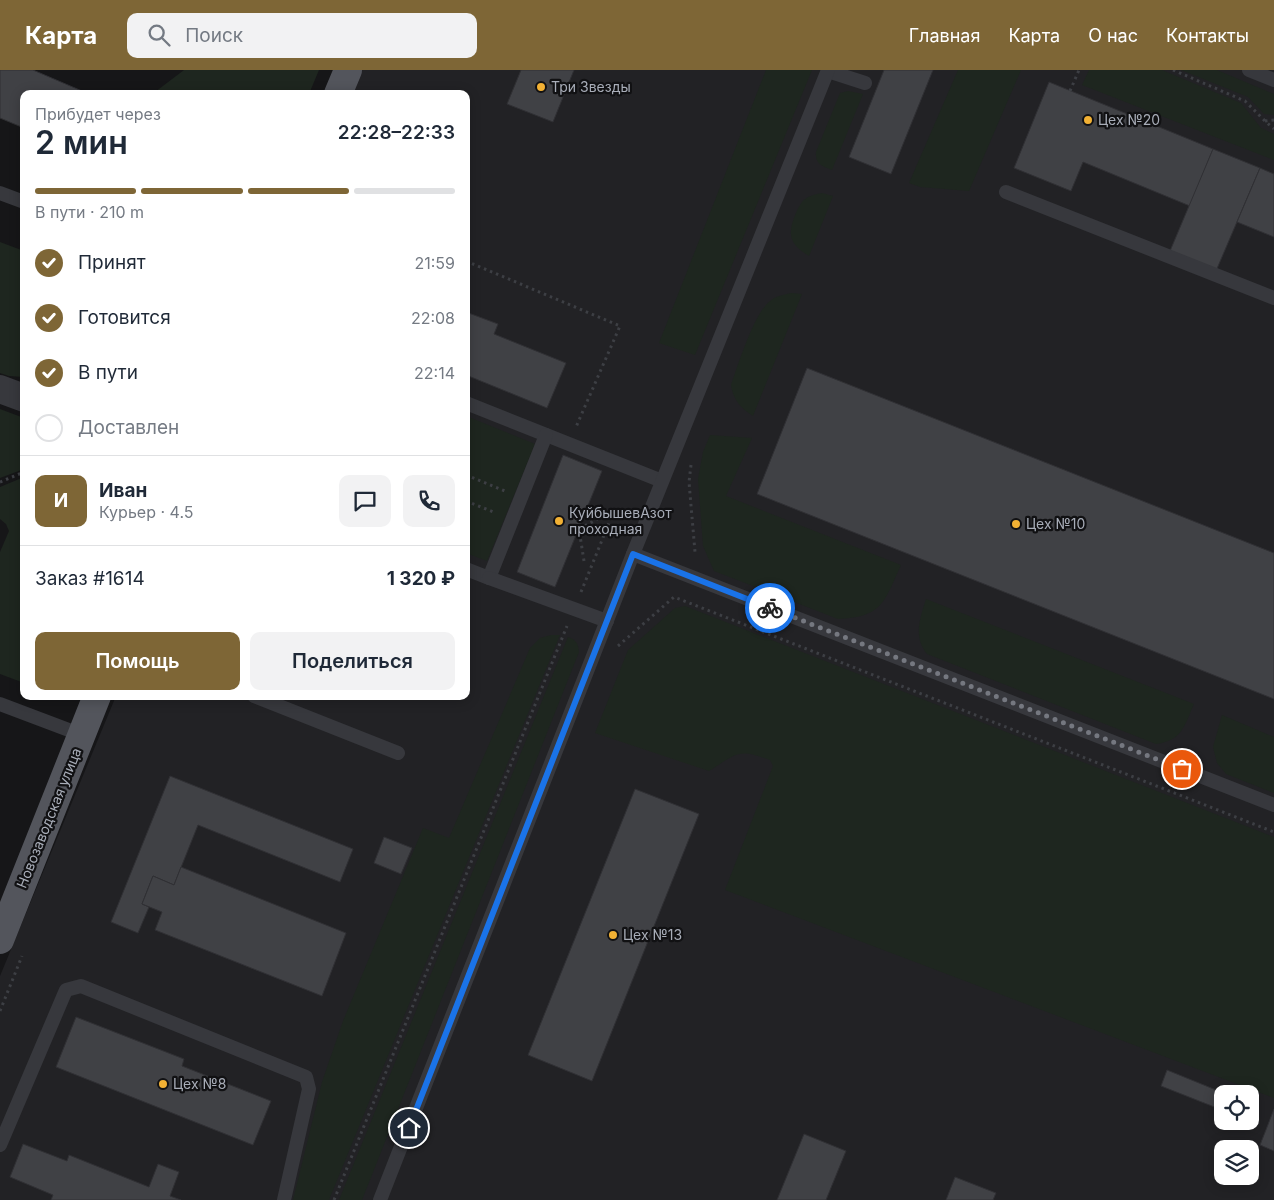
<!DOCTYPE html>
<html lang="ru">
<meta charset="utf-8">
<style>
body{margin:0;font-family:Inter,sans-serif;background:#f2f2f3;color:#1f2937;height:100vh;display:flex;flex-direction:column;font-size:19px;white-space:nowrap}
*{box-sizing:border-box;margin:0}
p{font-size:16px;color:#747a83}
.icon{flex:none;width:28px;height:28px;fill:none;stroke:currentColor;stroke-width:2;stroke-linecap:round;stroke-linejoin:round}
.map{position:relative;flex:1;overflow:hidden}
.side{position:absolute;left:20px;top:20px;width:450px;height:610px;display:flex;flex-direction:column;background:#fff;border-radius:10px;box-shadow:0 2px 12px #0003}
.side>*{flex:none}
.controls{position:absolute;left:1214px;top:1015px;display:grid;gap:10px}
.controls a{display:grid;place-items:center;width:45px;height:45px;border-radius:10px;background:#fff;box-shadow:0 2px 12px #0003;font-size:25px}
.pin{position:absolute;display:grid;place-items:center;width:42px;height:42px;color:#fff;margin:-21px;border:2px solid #fff;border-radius:50%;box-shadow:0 1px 5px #0007}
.courier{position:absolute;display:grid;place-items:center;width:50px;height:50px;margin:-25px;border:4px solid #1a73e8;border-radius:50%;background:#fff;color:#222;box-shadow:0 1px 6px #0007}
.summary em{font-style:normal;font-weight:600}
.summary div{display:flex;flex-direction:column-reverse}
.summary{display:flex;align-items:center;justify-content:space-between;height:85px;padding:0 15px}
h1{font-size:32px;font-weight:600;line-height:38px}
.bar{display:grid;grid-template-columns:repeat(4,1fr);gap:8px 5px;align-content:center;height:60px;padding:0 15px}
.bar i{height:6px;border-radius:4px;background:#e0e1e3}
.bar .current{background:#7e6636}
.bar p{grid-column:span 4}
.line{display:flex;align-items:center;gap:12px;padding:0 15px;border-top:1px solid #e0e1e3}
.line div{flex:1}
.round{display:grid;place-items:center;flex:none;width:52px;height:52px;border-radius:10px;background:#f2f2f3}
ol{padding:0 15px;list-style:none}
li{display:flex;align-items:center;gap:15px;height:55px}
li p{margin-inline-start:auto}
li .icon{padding:5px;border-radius:50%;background:#7e6636;color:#fff;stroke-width:4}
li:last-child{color:#747a83}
li i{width:28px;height:28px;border:2px solid #e0e1e3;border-radius:50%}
.button{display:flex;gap:10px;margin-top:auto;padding:10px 15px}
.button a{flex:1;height:58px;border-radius:10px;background:#7e6636;color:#fff;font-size:20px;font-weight:600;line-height:58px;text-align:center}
.button a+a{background:#f2f2f3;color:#1f2937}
header{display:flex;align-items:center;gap:30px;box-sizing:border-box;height:70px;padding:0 25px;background:#7e6636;color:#fff}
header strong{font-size:24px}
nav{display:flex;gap:28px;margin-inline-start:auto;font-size:18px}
.search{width:350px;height:45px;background:#f2f2f3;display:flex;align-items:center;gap:12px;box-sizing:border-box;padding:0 18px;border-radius:10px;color:#747a83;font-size:19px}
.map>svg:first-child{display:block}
</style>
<header>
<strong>Карта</strong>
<div class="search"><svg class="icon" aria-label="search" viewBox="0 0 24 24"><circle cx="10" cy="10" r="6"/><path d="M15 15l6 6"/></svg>Поиск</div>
<nav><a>Главная</a><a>Карта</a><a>О нас</a><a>Контакты</a></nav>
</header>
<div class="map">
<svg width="1274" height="1130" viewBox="0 0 1274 1130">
<rect width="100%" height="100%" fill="#161618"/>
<path fill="#222225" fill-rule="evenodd" d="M348,0H1274V1130H0V906L116,626H466V24H338ZM1222,1024H1250V1051H1222ZM1222,1079H1250V1106H1222Z"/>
<g fill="#1e261f">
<path d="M184,0H319L309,24H155V22Z"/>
<path d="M766,0H812L695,285L659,273Z"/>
<path d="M958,0H1021L969,121L920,117L909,113Z"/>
<path d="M1089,0H1162L1241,33L1261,58L1274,64V90L1082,15Z"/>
<path d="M1181,0H1217L1274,24V45L1264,44L1248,27Z"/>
<path d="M848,21L863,24L832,100C822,96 815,94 816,82L840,23Z"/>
<path d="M822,123L833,126L809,186C789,174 787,164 796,143C802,129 806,126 822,123Z"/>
<path d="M0,172L24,181V307L9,306L0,303Z"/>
<path d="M791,223L802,224L753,346C741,338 733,330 731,315C738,295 754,244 769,232C775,226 783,225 791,223Z"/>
<path d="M0,339L24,348V399L0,408Z"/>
<path d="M466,346L535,374L487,491L466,483Z"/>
<path d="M710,365L752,368L726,426L901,495C884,532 883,547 838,549L714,501L703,476L698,409L703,382Z"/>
<path d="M24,407V613L0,604V482L9,461L6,454L0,449V417Z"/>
<path d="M926,529L1194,634C1184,656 1183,670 1156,674L927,584C913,567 920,548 926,529Z"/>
<path d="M685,536L1274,767V1028L725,820L773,696L770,690C737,678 738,683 709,701L595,663L628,580L675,538Z"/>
<path d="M551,565H560L329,1130H293L322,1012L343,951L423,758L449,768L530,578L540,568Z"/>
<path d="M568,567C576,570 578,573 579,582L362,1130H339Z"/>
<path d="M1222,645L1274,667V723L1226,704L1217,693L1213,677Z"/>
</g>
<g fill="#404145" stroke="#303034">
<path d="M0,0H33L89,24H24V58L0,48Z"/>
<path d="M521,0H574L553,52L507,34Z"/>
<path d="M884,0H933L891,104L849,87Z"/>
<path d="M1049,12L1213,79L1190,136L1083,92L1071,121L1014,98Z"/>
<path d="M1213,79L1260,98L1216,201L1170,181Z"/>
<path d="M1260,98L1274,104V167L1237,152Z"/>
<path d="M466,242L498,254L494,264L566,293L547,338L466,305Z"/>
<path d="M807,298L1274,483V629L757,424Z"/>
<path d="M563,385L602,401L555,517L517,502Z"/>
<path d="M170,706L353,779L340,812L198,755L174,815L153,806L142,834L149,837L138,863L111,852Z"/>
<path d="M635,719L699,744L592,1011L528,985Z"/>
<path d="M384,767L412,778L401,804L374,793Z"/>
<path d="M181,797L346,863L322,926L155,860L162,842L142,834L153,806L174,815Z"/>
<path d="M76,947L184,989L182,996L271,1031L253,1075L56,997Z"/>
<path d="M1167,1000L1226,1024H1222V1040L1161,1016Z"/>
<path d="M1274,1039V1081L1260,1075Z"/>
<path d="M804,1064L846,1081L826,1130H777Z"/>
<path d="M23,1074L67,1091L69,1085L149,1117L158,1094L179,1102L170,1126L181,1130H51L53,1125L10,1107Z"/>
<path d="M955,1107L996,1123L993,1130H946Z"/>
</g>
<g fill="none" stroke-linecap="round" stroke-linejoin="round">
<g stroke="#3d3f44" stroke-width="3" stroke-dasharray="2.5 4" stroke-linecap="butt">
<path d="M1173,0L1245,31L1265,51L1274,59"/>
<path d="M1070,21L1079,0"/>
<path d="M1265,51L1274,50"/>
<path d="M466,191L620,256L576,357"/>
<path d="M691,395L689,412L695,482"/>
<path d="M466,405L505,421"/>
<path d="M0,412L24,402"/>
<path d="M466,431L496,443"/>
<path d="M584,491L579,459L605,445"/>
<path d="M581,522L611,448"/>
<path d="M618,576L674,527L1274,762"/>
<path d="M0,941L22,886"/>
<path d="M334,1130L567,556"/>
</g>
<g stroke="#37383d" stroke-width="14">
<path d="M1249,0L1274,10"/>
<path d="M828,1L865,13"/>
<path d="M1006,122L1274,228"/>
<path d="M0,123L24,132"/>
<path d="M466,333L662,411"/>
<path d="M633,484L1274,735"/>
<path d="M466,499L489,508L546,365"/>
<path d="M489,508L607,551"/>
<path d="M254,626L398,683"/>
<path d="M0,634L82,665"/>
<path d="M0,1075L66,920L81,916L306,1007L309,1019L284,1130"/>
<path d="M380,1130L633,484L828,0"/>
</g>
<path stroke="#37383d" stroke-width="28" d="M0,319L24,328"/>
<g stroke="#53555c" stroke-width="28">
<path d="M338,24L348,0"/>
<path d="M0,870L97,626"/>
</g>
</g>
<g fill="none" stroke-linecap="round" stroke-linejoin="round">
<path stroke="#757880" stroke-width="5" stroke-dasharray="0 9" d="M770,538L1182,699"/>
<path stroke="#1a73e8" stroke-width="6" d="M409,1058L633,484L770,538"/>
</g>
<g fill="#f2b134" stroke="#111113" stroke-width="2">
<circle cx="541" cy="17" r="5"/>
<circle cx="1088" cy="50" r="5"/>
<circle cx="559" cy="451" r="5"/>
<circle cx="1016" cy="454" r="5"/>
<circle cx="613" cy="865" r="5"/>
<circle cx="163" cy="1014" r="5"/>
</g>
<g text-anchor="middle" stroke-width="4.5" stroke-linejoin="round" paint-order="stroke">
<g font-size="14" fill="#a8adb8" stroke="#111113" text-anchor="start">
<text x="551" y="22">Три Звезды</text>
<text x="1098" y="55">Цех №20</text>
<text x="569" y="448">КуйбышевАзот<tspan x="569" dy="16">проходная</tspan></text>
<text x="1026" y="459">Цех №10</text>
<text x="623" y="870">Цех №13</text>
<text x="173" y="1019">Цех №8</text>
</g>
<g font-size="14" fill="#a8adb8" stroke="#111113">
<text transform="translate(49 748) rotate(-68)" y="5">Новозаводская улица</text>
</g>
</g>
</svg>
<div class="controls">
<a><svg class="icon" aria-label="locate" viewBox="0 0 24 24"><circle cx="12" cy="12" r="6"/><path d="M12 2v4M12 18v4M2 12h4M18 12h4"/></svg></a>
<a><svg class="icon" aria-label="layers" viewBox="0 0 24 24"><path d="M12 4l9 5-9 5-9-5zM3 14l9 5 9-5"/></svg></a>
</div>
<div class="pin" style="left:1182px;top:699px;background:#ea580c"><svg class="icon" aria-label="bag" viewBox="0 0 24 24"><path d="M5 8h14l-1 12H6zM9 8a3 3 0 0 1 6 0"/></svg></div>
<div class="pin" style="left:409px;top:1058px;background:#1f2937"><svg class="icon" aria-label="home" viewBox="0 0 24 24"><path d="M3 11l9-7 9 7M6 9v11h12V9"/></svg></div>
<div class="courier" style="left:770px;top:538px"><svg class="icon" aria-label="bike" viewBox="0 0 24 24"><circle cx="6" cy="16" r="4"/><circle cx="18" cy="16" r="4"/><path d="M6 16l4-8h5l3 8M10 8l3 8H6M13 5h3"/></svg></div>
<section class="side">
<div class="summary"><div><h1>2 мин</h1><p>Прибудет через</p></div><em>22:28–22:33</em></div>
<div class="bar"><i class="current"></i><i class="current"></i><i class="current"></i><i></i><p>В пути · 210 m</p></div>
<ol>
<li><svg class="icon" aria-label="check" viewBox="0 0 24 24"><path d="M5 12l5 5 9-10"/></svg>Принят<p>21:59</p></li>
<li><svg class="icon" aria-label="check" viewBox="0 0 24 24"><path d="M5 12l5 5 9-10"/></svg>Готовится<p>22:08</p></li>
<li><svg class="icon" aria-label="check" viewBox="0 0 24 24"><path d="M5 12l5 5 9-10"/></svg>В пути<p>22:14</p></li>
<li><i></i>Доставлен</li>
</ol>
<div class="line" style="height:90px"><b class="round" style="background:#7e6636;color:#fff">И</b><div><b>Иван</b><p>Курьер · 4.5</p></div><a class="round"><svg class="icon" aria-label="chat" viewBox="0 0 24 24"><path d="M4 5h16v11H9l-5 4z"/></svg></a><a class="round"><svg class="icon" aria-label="phone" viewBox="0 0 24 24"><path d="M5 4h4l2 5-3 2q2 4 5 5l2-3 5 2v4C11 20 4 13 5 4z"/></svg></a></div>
<div class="line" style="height:65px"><div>Заказ #1614</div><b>1 320 ₽</b></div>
<div class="button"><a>Помощь</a><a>Поделиться</a></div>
</section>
</div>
